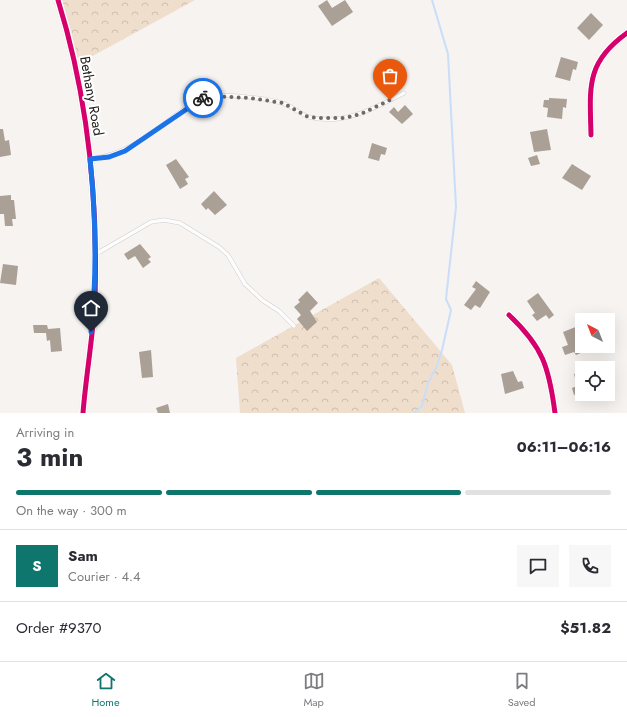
<!DOCTYPE html>
<meta charset="utf-8">
<style>
body{margin:0;font-family:Jost,sans-serif;background:#f7f7f7;color:#2b2b33;height:100vh;display:flex;flex-direction:column;font-size:15px;white-space:nowrap}
*{box-sizing:border-box;margin:0}
p{font-size:13px;color:#7c7c81}
.icon{flex:none;width:22px;height:22px;fill:none;stroke:currentColor;stroke-width:2;stroke-linecap:round;stroke-linejoin:round}
.map{position:relative;height:413px;overflow:hidden}
.sheet{display:flex;flex-direction:column;background:#fff;flex:1}
.sheet>*{flex:none}
.needle{width:26px;rotate:318deg}
.fabs{position:absolute;left:575px;top:313px;display:grid;gap:8px}
.fabs a{display:grid;place-items:center;width:40px;height:40px;border-radius:0px;background:#fff;box-shadow:0 4px 16px #0002;font-size:20px}
.pin{position:absolute;display:grid;place-items:center;width:34px;height:34px;color:#fff;margin:-41px -17px;border-radius:50% 50% 50% 0;rotate:-45deg;box-shadow:0 0 4px #0007}
.pin .icon{rotate:45deg}
.courier{position:absolute;display:grid;place-items:center;width:40px;height:40px;margin:-20px;border:3px solid #1a73e8;border-radius:50%;background:#fff;color:#222;box-shadow:0 1px 5px #0007}
.headline em{font-style:normal;font-weight:700}
.headline div{display:flex;flex-direction:column-reverse}
.headline{display:flex;align-items:center;justify-content:space-between;height:68px;padding:0 16px}
h1{font-size:26px;font-weight:700;line-height:30px}
.bar{display:grid;grid-template-columns:repeat(4,1fr);gap:6px 4px;align-content:center;height:48px;padding:0 16px}
.bar i{height:5px;border-radius:3px;background:#e1e1e2}
.bar .active{background:#0f766e}
.bar p{grid-column:span 4}
.line{display:flex;align-items:center;gap:10px;padding:0 16px;border-top:1px solid #e1e1e2}
.line div{flex:1}
.round{display:grid;place-items:center;flex:none;width:42px;height:42px;border-radius:0px;background:#f7f7f7}
.menu{display:flex;justify-content:space-around;align-items:center;height:56px;border-top:1px solid #e1e1e2;background:#fff;font-size:11px;color:#7c7c81}
.menu a{display:grid;justify-items:center;gap:2px}
.menu .active{color:#0f766e}
.map>svg:first-child{display:block}
</style>
<div class="map">
<svg width="627" height="413" viewBox="0 0 627 413">
<defs>
<pattern id="forest-crowns" width="20" height="18" patternUnits="userSpaceOnUse"><rect width="20" height="18" fill="#f0decc"/><path d="M2 6a3 3 0 1 1 6 0M12 15a3 3 0 1 1 6 0" fill="none" stroke="#cebeaf"/></pattern>
</defs>
<rect width="100%" height="100%" fill="#f6f3f0"/>
<g fill="url(#forest-crowns)">
<path d="M61,0H195L78,64Z"/>
<path d="M379,278L452,365L465,413H240L236,358Z"/>
</g>
<g fill="none" stroke-linecap="round" stroke-linejoin="round">
<path stroke="#c8def9" stroke-width="2" d="M414,413L422,406L428,383L437,366L442,350L451,310L446,299L456,207L448,54L432,0"/>
</g>
<g fill="#aaa096">
<path d="M327,0L332,8L345,0L353,12L332,26L318,6Z"/>
<path d="M591,13L603,25L589,40L577,28Z"/>
<path d="M561,57L578,62L576,70L573,69L570,81L555,77Z"/>
<path d="M549,98L567,99L566,108L563,107L562,119L547,117L548,108L543,107L544,100H549Z"/>
<path d="M405,105L413,114L402,124L389,112L394,107L398,112Z"/>
<path d="M0,129H3L5,141L9,140L11,155L0,157Z"/>
<path d="M547,129L551,150L534,152L530,132Z"/>
<path d="M372,143L387,148L385,155L381,154L379,161L368,158Z"/>
<path d="M537,155L540,164L531,166L528,158Z"/>
<path d="M176,159L189,177L185,179L188,184L180,189L166,165Z"/>
<path d="M572,164L591,176L582,190L562,178Z"/>
<path d="M214,191L227,205L215,215L208,208L206,210L201,204Z"/>
<path d="M11,195V200H14L16,219H12L13,226H5L4,214H0V196Z"/>
<path d="M140,244L151,257L148,259L151,262L143,268L135,256L128,260L124,254Z"/>
<path d="M3,264L18,266L16,285L0,283Z"/>
<path d="M476,281L490,292L480,308L475,305L471,310L464,305L476,289L472,287Z"/>
<path d="M307,291L318,303L310,311L317,322L307,331L297,319L301,315L294,307L300,302L298,300Z"/>
<path d="M538,293L554,315L549,319L546,315L537,321L532,315L535,313L527,301Z"/>
<path d="M33,325H47L48,329L60,328L62,351L51,352L50,340L47,341L46,333H34Z"/>
<path d="M578,326L582,337V342L579,343L583,352L576,355L574,352L565,355L562,347L568,345L563,332Z"/>
<path d="M151,350L153,377L142,378L139,352Z"/>
<path d="M513,371L518,382L522,381L524,388L505,394L501,374Z"/>
<path d="M582,372V396L580,394L574,395L572,388L577,386L574,374Z"/>
<path d="M168,404L170,413H158L156,408Z"/>
</g>
<g fill="none" stroke-linecap="round" stroke-linejoin="round">
<g stroke="#d0cecc" stroke-width="4.5">
<g id="lane">
<path d="M90,159C130,154 149,134 180,112C189,106 199,97 209,96C228,94 264,98 282,103C292,106 300,114 309,117C343,126 375,108 404,93"/>
<path d="M96,254L151,222L164,220L180,223L219,247L228,255L245,284L262,300L279,311L294,326"/>
</g>
</g>
<g stroke="#d0cecc" stroke-width="8">
<g id="street">
<path d="M58,0C88,97 98,198 95,299C93,337 86,375 83,413"/>
<path d="M591,135C590,88 585,63 627,33"/>
<path d="M509,315C543,347 549,367 555,413"/>
</g>
</g>
<use href="#lane" stroke="#fefdfd" stroke-width="3.5"/>
<use href="#street" stroke="#fefdfd" stroke-width="7"/>
<g stroke="#fff" stroke-width="8">
<g id="cycleway">
<path d="M58,0C88,97 98,198 95,299C93,337 86,375 83,413"/>
<path d="M591,135C590,88 585,63 627,33"/>
<path d="M509,315C543,347 549,367 555,413"/>
</g>
</g>
<use href="#cycleway" stroke="#d6006c" stroke-width="5"/>
</g>
<g fill="none" stroke-linecap="round" stroke-linejoin="round">
<path stroke="#6d6a68" stroke-width="4" stroke-dasharray="0 7.2" d="M203,98L209,96L250,98L283,103L308,117L321,118H344L361,114L390,100"/>
<path stroke="#1a73e8" stroke-width="5" d="M91,332C97,275 96,217 90,159L109,157L125,151L203,98"/>
</g>
<g text-anchor="middle" stroke-width="4" stroke-linejoin="round" paint-order="stroke">
<g font-size="14" fill="#23211f" stroke="#fff">
<text transform="translate(92 96) rotate(80)" y="5">Bethany Road</text>
</g>
</g>
</svg>
<div class="fabs">
<a><svg class="needle" viewBox="-14 -14 28 28"><path d="M0-13l5 13h-10z" fill="#e53935"/><path d="M0 13l5-13h-10z" fill="#7c7c81"/></svg></a>
<a><svg class="icon" aria-label="locate" viewBox="0 0 24 24"><circle cx="12" cy="12" r="6"/><path d="M12 2v4M12 18v4M2 12h4M18 12h4"/></svg></a>
</div>
<div class="pin" style="left:390px;top:100px;background:#ea580c"><svg class="icon" aria-label="bag" viewBox="0 0 24 24"><path d="M5 8h14l-1 12H6zM9 8a3 3 0 0 1 6 0"/></svg></div>
<div class="pin" style="left:91px;top:332px;background:#1f2937"><svg class="icon" aria-label="home" viewBox="0 0 24 24"><path d="M3 11l9-7 9 7M6 9v11h12V9"/></svg></div>
<div class="courier" style="left:203px;top:98px"><svg class="icon" aria-label="bike" viewBox="0 0 24 24"><circle cx="6" cy="16" r="4"/><circle cx="18" cy="16" r="4"/><path d="M6 16l4-8h5l3 8M10 8l3 8H6M13 5h3"/></svg></div>
</div>
<section class="sheet">
<div class="headline"><div><h1>3 min</h1><p>Arriving in</p></div><em>06:11–06:16</em></div>
<div class="bar"><i class="active"></i><i class="active"></i><i class="active"></i><i></i><p>On the way · 300 m</p></div>
<div class="line" style="height:72px"><b class="round" style="background:#0f766e;color:#fff">S</b><div><b>Sam</b><p>Courier · 4.4</p></div><a class="round"><svg class="icon" aria-label="chat" viewBox="0 0 24 24"><path d="M4 5h16v11H9l-5 4z"/></svg></a><a class="round"><svg class="icon" aria-label="phone" viewBox="0 0 24 24"><path d="M5 4h4l2 5-3 2q2 4 5 5l2-3 5 2v4C11 20 4 13 5 4z"/></svg></a></div>
<div class="line" style="height:52px"><div>Order #9370</div><b>$51.82</b></div>
</section>
<nav class="menu">
<a class="active"><svg class="icon" aria-label="home" viewBox="0 0 24 24"><path d="M3 11l9-7 9 7M6 9v11h12V9"/></svg>Home</a>
<a><svg class="icon" aria-label="map" viewBox="0 0 24 24"><path d="M3 6l6-2 6 2 6-2v14l-6 2-6-2-6 2zM9 4v14M15 6v14"/></svg>Map</a>
<a><svg class="icon" aria-label="saved" viewBox="0 0 24 24"><path d="M7 4h10v16l-5-4-5 4z"/></svg>Saved</a>
</nav>
